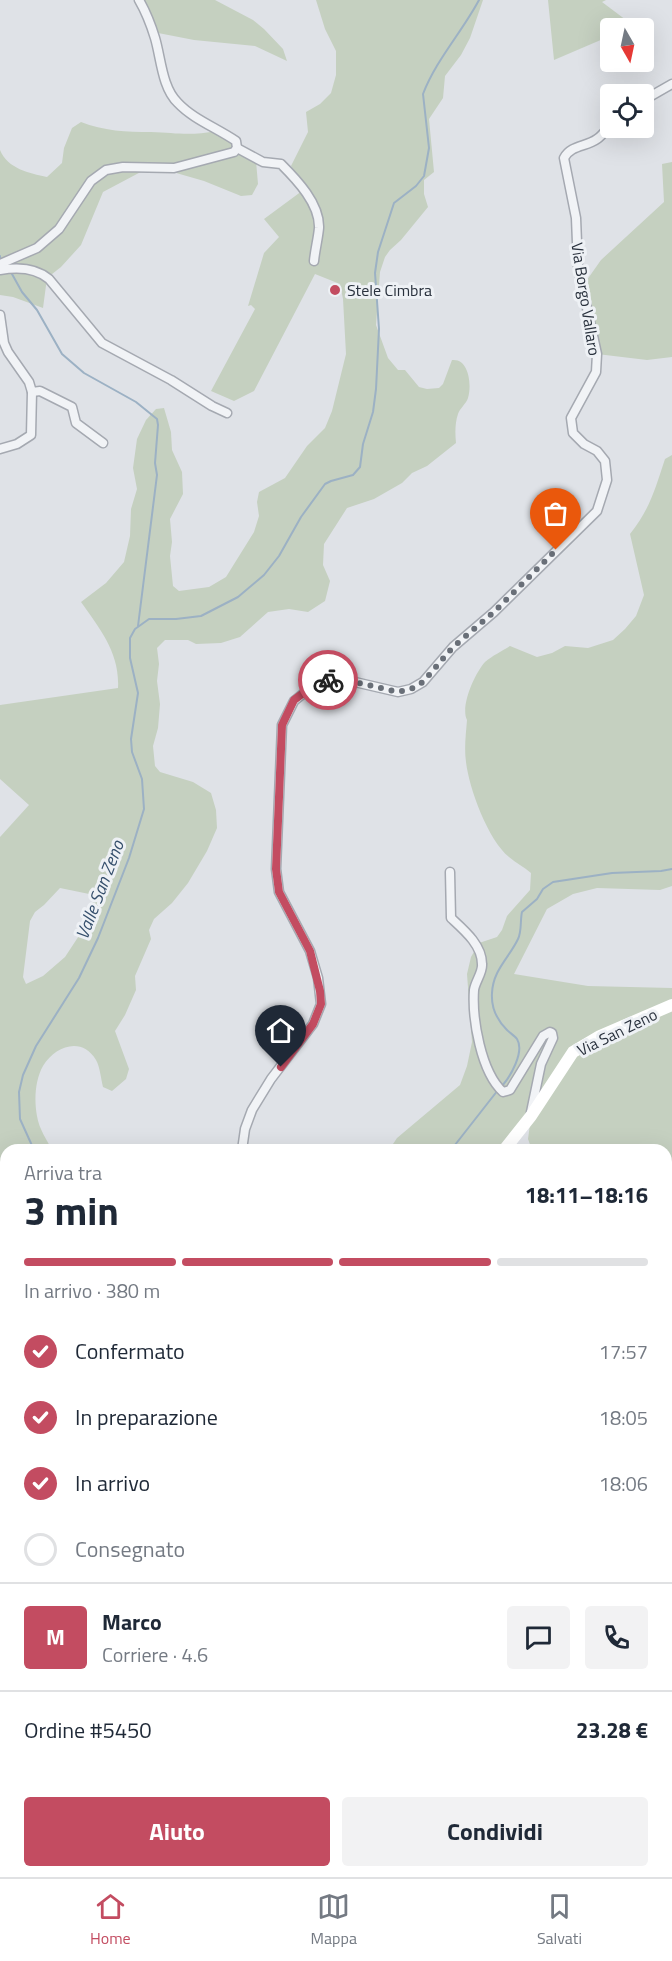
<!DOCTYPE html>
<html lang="it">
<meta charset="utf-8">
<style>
body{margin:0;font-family:"Titillium Web",sans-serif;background:#f2f2f3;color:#1f2937;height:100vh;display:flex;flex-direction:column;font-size:22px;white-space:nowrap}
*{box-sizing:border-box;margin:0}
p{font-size:20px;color:#747a83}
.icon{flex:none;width:33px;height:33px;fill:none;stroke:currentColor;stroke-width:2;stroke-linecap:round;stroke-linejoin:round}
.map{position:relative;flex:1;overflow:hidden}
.details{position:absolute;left:0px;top:1144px;width:672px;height:734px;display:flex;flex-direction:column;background:#fff;border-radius:18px 18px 0 0;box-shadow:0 6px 24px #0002}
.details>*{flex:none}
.needle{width:39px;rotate:171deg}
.controls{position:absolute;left:600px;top:18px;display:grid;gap:12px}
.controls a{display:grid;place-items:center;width:54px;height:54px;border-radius:6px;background:#fff;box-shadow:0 6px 24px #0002;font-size:30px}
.pin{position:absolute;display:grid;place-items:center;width:51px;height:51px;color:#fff;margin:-62px -26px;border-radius:50% 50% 50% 0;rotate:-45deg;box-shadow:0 0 6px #0007}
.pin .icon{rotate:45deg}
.courier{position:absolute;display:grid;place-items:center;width:60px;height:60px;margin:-30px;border:4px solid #c34c61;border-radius:50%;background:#fff;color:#222;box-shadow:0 2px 8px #0007}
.headline em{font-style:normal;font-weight:700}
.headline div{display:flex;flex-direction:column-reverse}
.headline{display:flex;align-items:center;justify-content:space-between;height:102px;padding:0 24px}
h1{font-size:39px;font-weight:700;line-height:45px}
.bar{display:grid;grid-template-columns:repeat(4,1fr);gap:9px 6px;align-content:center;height:72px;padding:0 24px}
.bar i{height:8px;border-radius:4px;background:#e0e1e3}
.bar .active{background:#c34c61}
.bar p{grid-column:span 4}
.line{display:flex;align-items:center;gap:15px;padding:0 24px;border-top:2px solid #e0e1e3}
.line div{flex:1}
.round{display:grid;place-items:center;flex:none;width:63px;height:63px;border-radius:6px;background:#f2f2f3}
ol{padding:0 24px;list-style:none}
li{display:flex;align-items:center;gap:18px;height:66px}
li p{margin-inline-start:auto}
li .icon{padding:6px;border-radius:50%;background:#c34c61;color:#fff;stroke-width:4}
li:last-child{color:#747a83}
li i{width:33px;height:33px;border:3px solid #e0e1e3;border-radius:50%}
.cta{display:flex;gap:12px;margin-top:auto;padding:12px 24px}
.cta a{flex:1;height:69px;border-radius:6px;background:#c34c61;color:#fff;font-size:24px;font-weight:700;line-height:69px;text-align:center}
.cta a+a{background:#f2f2f3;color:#1f2937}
.tabs{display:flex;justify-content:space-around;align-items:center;height:84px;border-top:2px solid #e0e1e3;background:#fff;font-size:16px;color:#747a83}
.tabs a{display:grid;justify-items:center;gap:3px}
.tabs .active{color:#c34c61}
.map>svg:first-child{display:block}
</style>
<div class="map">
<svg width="672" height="1877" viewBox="0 0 672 1877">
<rect width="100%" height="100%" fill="#dfe2e7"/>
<g fill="#c5d0c0" fill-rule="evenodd">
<path d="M140,0H215L253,20L264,29L283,49L287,61L255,46L194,40L153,32Z"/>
<path d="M316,0H483L470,38L461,55L445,76L443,98L429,119L434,172L424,180V194L428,207L401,240L390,250L385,257L380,272L376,325L388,358L398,370H405L419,387L427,389L439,388L443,384L452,360C469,358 472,385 468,398C466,404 460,408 458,414C455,423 455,433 456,443L427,466L412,473L402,483L374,499L347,508L324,544L323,565L330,581L325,601L308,612L289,609L268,612L240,637L221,643L196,644L188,640H165L157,648L159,664L157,681L160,704L158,728L153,746L155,766L160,772L193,782L211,793L216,810L217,828L207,851L188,883L172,903L154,919L149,930L151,939L135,976L136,990L125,1015L115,1031L129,1069L126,1079L112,1091L103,1087C101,1079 100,1067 96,1060C82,1036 55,1046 43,1066C35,1080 34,1100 37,1116C39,1129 47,1140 52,1150H6V1203L0,1186V837L29,805L0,779V705L118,688C120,653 100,629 81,602L106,583L124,562L130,536L131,509L137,489L133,468L137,439L146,420L156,409L164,408L171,432L172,450L182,472L183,494L170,519L172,542L170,556L173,586L179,591L209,587L226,577L254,532L259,516L257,502L259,492L285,478L307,446L325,428L332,411L346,354L343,299L340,284L315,274L254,391L234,401L211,391L255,309L251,305L248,306L264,253L279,237L264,219L306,188L291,166L308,132L306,112L320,104L331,93L336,75V51L325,29ZM60,888L94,895L90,919L65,957L43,976L26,984L23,977L30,921L35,912L44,905Z"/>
<path d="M548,0H606L602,2L634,26L628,28H610V36L554,60Z"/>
<path d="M81,122C103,131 127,132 151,132C177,133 190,136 217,131L256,161L258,184L252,195L241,196L204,181L152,166L103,192L81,245L61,267L47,278L43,308L13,297L0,295V150C8,169 29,173 47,177L62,163L64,148L72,128Z"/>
<path d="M672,162V357L647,360L597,354L582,287L601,260L664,202L662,164Z"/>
<path d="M672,455V886L660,890L597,888L573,894L547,909L514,974L588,986L672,988V1499L666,1493V1150H532L528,1139L531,1117L504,1150H389L397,1138L460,1085L467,1066L472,1042L467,974L471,957L479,943L497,937L502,930L507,916L530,890L531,873C524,867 516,863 509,857C488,840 469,788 466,762C464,748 466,733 467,720C460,706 475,673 485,662C492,656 502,651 510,646L537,657L552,653L565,646L588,648L613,640L625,629L636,616L644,595L630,534C650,509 655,489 665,459Z"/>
<path d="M666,1618L672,1620V1714L666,1707Z"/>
<path d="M672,1797V1877H384L387,1872H666V1798Z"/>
</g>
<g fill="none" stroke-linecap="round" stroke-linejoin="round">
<g stroke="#9cb1c4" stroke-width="2">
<path d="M0,256V258"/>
<path d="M12,274L22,292L37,310L62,354L84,373L136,402L157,419L158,425L155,463L157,475L138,626"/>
<path d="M502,1086C510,1077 525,1052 517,1039C515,1036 510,1033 507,1030C496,1019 491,1008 492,993C493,970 509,958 518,939C522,931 520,920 522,912L537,899L543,889L553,882L612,873L661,871L672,869"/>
<path d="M34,1150L20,1119L19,1092L23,1075L36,1046L79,978L98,938L129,858L144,809L142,779L132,752L131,739L138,693L130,658V638L135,629L149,619H176L201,616L238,597L264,575L279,556L301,517L325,484L331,481L353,475L360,467L363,444L373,412L376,389L379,329L375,273L378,252L394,203L416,186L424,176L429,148L423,94C436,60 462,32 479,0"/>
<path d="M451,1150L498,1090"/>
<path d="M0,1680L6,1672"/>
</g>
<g stroke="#a5a9b1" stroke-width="11">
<g id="street">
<path d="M644,100L672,84"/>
<path d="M237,148L263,162L281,164C297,180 320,204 319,228C318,239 315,250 314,261"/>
<path d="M0,264L37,248L59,229L91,181L106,170L123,167L174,168L234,152L237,148L236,141C217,128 193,119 178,103C162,88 161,58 155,38C151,25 146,12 139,0"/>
<path d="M0,270C17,267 36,268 49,279L102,343L171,380L212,406L227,413"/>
<path d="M0,315L4,343L8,352L29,382L32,392L31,435L17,444L0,449"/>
<path d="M32,392L40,391L72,407L76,423L103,443"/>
<path d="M450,872L451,918C464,930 482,945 482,964C483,972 475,982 474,990C472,1019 481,1072 503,1092L510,1090L543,1036L550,1032L552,1033L553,1038L541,1064L531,1112"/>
<path d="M242,1150L245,1129L252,1110L271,1079L313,1024L321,1004L318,978L310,951L279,892L276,869L282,725L294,701L314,685L331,680L342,679L398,692L411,689L423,682L453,647L494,612L597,511L607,480L605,461L597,451L584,444L573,433L571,418L596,372L597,354L578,267L576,218L564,158C571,145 586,147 597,139C602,136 606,130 610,125"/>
<path d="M0,1196L6,1212"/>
<path d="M0,1572L6,1576"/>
<path d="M666,1764L671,1755"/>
<path d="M154,1872L171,1877"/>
<path d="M67,1877L71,1872"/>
<path d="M239,1877L242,1872"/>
</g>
</g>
<use href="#street" stroke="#f1f3f6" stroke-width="8"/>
<g stroke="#fff" stroke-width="12">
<path d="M504,1150L531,1116L573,1052L600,1036L672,1005"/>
<path d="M0,1648L6,1640"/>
</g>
</g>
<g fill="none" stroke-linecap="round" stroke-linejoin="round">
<path stroke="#696f78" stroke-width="6" stroke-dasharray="0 10.8" d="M328,680L342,679L398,692L411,689L423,682L453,647L494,612L556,550"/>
<path stroke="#c34c61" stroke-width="8" d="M281,1067L313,1024L321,1004L320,991L310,951L279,892L276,869L282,725L294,700L314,685L328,680"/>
</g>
<circle fill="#c34c61" stroke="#eef1f5" stroke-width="2" cx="335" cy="290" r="6"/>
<g text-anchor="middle" stroke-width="6" stroke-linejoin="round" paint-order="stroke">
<g font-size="16" fill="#29313d" stroke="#eef1f5" text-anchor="start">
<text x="347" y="296">Stele Cimbra</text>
</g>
<g font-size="16" fill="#29313d" stroke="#eef1f5">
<text transform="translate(586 299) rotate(81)" y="6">Via Borgo Vallaro</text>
<text transform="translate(617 1032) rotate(-26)" y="6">Via San Zeno</text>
</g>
<g font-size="18" font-style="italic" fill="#36506d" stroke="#eef1f5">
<text transform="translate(100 890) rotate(-69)" y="6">Valle San Zeno</text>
</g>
</g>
</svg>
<div class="controls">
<a><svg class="needle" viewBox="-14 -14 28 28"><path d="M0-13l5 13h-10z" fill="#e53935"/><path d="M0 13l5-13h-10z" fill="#747a83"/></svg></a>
<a><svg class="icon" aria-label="locate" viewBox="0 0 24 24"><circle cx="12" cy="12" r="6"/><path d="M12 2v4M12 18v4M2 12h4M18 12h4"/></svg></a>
</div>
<div class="pin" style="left:556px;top:550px;background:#ea580c"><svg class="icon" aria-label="bag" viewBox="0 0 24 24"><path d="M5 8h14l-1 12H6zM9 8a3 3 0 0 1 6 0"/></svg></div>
<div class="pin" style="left:281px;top:1067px;background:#1f2937"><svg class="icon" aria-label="home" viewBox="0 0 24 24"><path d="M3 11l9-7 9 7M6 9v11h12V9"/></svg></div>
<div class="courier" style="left:328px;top:680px"><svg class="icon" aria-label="bike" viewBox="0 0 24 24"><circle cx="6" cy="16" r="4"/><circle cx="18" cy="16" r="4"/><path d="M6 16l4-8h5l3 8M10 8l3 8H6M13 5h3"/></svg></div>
<section class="details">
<div class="headline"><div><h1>3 min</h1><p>Arriva tra</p></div><em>18:11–18:16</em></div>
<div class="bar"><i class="active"></i><i class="active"></i><i class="active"></i><i></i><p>In arrivo · 380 m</p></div>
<ol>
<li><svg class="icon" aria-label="check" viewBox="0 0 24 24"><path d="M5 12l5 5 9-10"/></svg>Confermato<p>17:57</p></li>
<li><svg class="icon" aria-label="check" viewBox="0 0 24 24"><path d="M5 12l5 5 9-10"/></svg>In preparazione<p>18:05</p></li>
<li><svg class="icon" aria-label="check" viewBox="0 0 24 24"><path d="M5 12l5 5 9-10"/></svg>In arrivo<p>18:06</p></li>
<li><i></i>Consegnato</li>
</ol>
<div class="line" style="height:108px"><b class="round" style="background:#c34c61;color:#fff">M</b><div><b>Marco</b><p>Corriere · 4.6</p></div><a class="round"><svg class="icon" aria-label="chat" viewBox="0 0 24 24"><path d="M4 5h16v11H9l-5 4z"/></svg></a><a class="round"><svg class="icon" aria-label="phone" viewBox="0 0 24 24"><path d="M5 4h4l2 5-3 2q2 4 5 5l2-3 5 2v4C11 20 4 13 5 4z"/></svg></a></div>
<div class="line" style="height:78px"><div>Ordine #5450</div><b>23.28 €</b></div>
<div class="cta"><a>Aiuto</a><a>Condividi</a></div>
</section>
</div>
<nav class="tabs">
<a class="active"><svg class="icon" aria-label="home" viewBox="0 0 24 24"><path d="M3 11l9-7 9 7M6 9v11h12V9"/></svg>Home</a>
<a><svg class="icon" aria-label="map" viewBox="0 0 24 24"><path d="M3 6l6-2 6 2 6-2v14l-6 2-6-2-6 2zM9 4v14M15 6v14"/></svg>Mappa</a>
<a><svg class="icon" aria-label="saved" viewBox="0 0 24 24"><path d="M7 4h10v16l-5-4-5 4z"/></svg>Salvati</a>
</nav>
